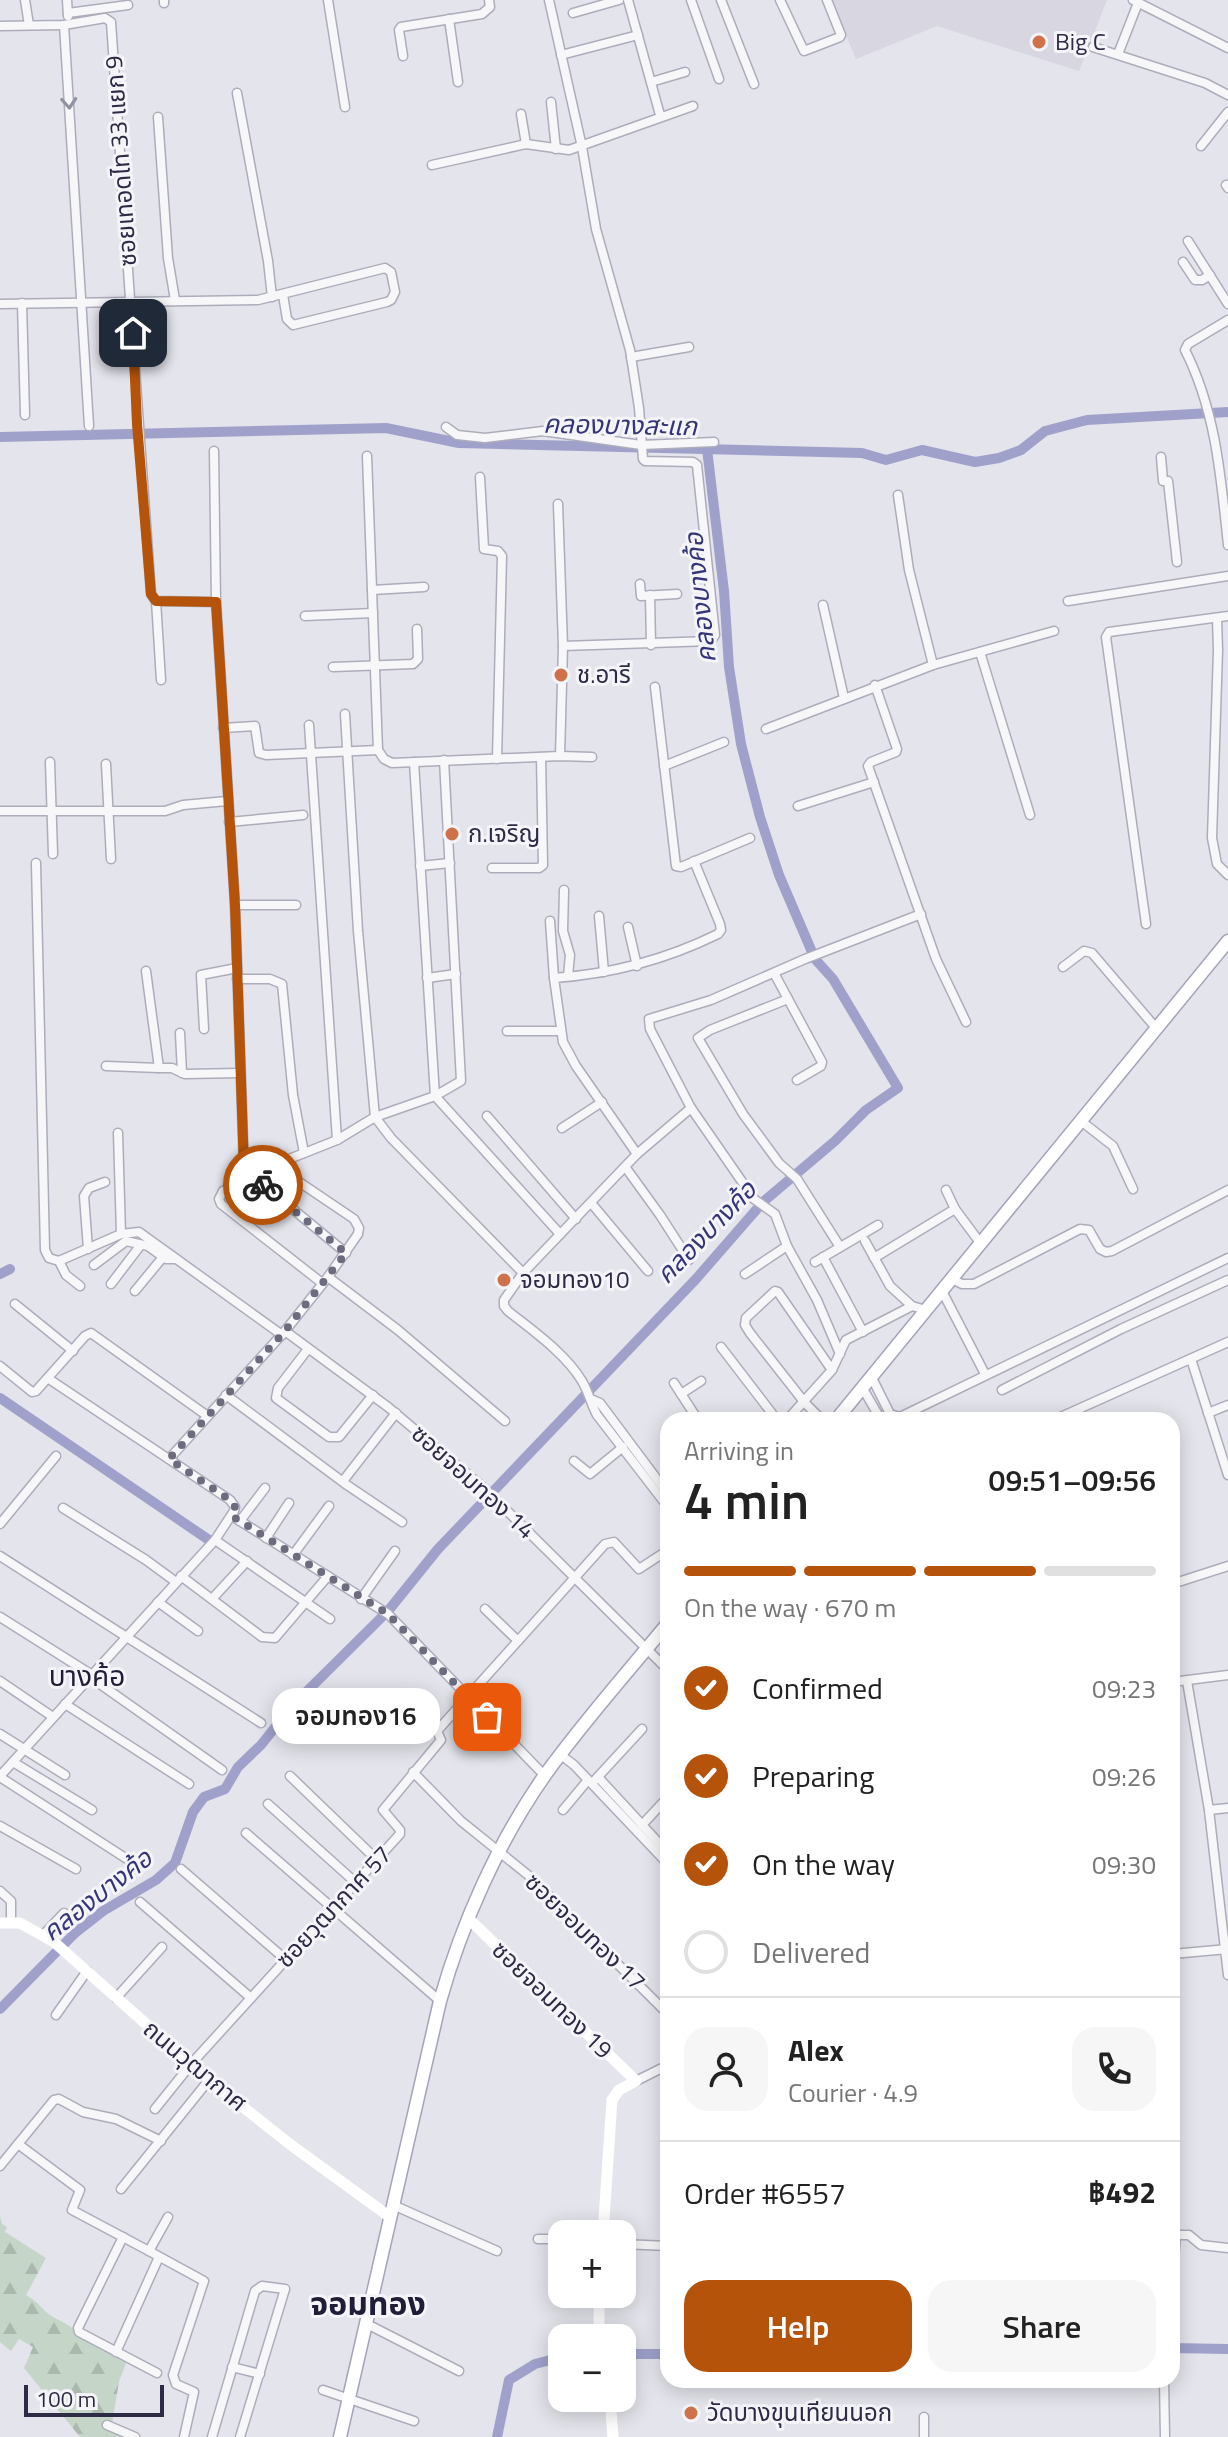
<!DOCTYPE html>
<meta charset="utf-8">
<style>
body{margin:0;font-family:"Titillium Web","Noto Sans Thai",sans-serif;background:#f6f6f6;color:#222;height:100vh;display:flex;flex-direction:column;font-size:30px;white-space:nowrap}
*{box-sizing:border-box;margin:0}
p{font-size:26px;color:#767676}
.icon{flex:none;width:44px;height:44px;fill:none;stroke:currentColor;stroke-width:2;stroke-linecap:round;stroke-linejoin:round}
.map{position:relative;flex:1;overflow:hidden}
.sheet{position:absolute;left:660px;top:1412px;width:520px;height:976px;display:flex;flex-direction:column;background:#fff;border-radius:24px;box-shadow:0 4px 20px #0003}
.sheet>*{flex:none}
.fabs{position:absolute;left:548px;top:2220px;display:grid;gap:16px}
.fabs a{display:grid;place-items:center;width:88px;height:88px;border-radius:16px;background:#fff;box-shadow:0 4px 20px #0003;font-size:40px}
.scale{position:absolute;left:24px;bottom:20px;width:140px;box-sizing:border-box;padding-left:8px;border:4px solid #2d2b45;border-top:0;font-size:22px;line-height:28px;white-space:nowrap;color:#2d2b45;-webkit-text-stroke:6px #f4f4f9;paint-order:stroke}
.pin{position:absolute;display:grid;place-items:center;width:68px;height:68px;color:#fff;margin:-34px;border-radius:16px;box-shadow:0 4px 12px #0006}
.courier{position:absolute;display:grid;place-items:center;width:80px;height:80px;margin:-40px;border:6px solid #b45309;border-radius:50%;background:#fff;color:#222;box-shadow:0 2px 10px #0007}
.bubble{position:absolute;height:56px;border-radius:24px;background:#fff;box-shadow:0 4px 20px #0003;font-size:26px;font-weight:600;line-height:56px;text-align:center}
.head em{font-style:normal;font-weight:600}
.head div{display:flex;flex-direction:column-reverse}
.head{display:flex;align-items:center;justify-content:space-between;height:136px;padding:0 24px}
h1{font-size:52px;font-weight:600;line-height:60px}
.bar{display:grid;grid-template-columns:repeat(4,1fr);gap:12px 8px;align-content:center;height:96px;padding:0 24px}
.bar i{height:10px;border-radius:6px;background:#e0e0e0}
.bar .active{background:#b45309}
.bar p{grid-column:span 4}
.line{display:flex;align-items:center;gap:20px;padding:0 24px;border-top:2px solid #e0e0e0}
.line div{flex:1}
.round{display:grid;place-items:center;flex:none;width:84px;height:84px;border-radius:24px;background:#f6f6f6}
ol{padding:0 24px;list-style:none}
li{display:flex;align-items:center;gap:24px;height:88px}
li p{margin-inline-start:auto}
li .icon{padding:8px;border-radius:50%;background:#b45309;color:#fff;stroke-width:4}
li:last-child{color:#767676}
li i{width:44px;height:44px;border:4px solid #e0e0e0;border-radius:50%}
.cta{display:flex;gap:16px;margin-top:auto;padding:16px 24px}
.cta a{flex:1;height:92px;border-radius:24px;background:#b45309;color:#fff;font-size:32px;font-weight:600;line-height:92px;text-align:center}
.cta a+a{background:#f6f6f6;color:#222}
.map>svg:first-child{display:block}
</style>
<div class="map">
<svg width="1228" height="2437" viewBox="0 0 1228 2437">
<defs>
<pattern id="forest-firs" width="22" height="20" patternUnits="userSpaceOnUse" patternTransform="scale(2)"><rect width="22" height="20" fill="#c5d6c8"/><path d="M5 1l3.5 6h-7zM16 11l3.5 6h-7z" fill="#aab8ad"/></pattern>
</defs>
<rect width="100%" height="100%" fill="#e4e4ec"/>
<path fill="#d7d6e1" d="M831,0H1107L1079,71L937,26L856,59Z"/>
<path fill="url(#forest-firs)" d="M0,2216L2,2224L7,2227L5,2232L46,2258L26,2295C35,2300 39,2305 46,2312C56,2321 70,2322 77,2334L127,2360L119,2382L111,2429L130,2437H80L24,2368L33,2347L19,2339L11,2351L0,2342Z"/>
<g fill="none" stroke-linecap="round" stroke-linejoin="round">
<g stroke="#a0a1cb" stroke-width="10">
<path d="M0,437L386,428L459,443L862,453L886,460L922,450L975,462L999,458L1021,450L1045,431L1087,420L1228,412"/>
<path d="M0,1274L10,1269"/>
<path d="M0,1398L209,1540"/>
<path d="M0,2009L75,1933L103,1911L156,1880L175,1863L193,1812L204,1797L225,1789L238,1767L261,1745L292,1706L388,1611L438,1549L696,1279L763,1202L835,1141L866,1110L898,1088L833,979L815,959L779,875L760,817L741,744L729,667L724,591L707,449"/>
<path d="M1172,2348L1228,2349"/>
<path d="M622,2354H668"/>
<path d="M497,2437L509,2380L535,2364L562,2357"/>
</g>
<g stroke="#adacba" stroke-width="11">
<g id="street">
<path d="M25,0L29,25"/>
<path d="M67,0L68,16"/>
<path d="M164,0V3"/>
<path d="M328,0L345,107"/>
<path d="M549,0L582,147L596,229L630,350L639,408L643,459L645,461L693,462L697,465L715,635L711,641L563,646"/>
<path d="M628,0L660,115"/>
<path d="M691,0L719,79"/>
<path d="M721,0L754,84"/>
<path d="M780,0L804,51L840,37L841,35L827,0"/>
<path d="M1133,0L1228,48"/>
<path d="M68,13L128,5"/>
<path d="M573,13L619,0"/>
<path d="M449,19L458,82"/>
<path d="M64,25L89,426"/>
<path d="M0,26L64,25L105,18L111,22C125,213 136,403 151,594L156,601L216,602"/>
<path d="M1093,47L1205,83L1228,95"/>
<path d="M1118,54L1138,3"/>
<path d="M561,55L638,35"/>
<path d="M403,56L399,30L401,27L482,14L490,7L489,0"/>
<path d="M651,82L685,72"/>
<path d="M237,93L268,261L272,297"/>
<path d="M551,102L556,149"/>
<path d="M521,114L526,144"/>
<path d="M158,117L168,258L175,300"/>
<path d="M1201,146L1228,112"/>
<path d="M432,165L526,144L569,150L693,106"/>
<path d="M1226,185L1228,188"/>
<path d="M1188,241L1228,304"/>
<path d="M1183,262L1195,280H1202L1210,275"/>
<path d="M22,303L25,415"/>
<path d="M0,304L258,300L385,268L391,272L395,292L391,300L387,302L293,325L287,319L283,295"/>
<path d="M1228,320L1188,344L1185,350C1216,411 1221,478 1228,545"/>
<path d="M631,357L689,347"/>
<path d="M446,427L457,435L485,438L543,431L641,445L714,442"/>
<path d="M214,451L216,602L235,905L244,1169L248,1178"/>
<path d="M367,456L378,750L384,759L392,763L560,756L592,757"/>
<path d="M1161,457L1163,481"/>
<path d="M480,477L484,549L498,551L502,556L497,759"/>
<path d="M1168,481L1177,562"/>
<path d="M898,495L909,570L933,665"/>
<path d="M558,504L563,646L560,756"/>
<path d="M640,584L641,596L677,594"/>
<path d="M372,590L424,587"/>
<path d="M650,595L651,645"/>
<path d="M156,601L161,680"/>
<path d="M1068,601L1228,576"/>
<path d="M823,605L844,698"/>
<path d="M305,616L373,613"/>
<path d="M1217,618L1218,650L1212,838L1217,864L1228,875"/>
<path d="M980,652L1030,815"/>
<path d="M333,667L413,664L418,659L417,629"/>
<path d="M875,685L897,749L896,752L871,762L868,766L936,959L966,1022"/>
<path d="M655,687L676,866L681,867L750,838"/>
<path d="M345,714L358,931L375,1117L391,1138L523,1273"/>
<path d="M309,725L337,1140"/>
<path d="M223,728L255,726L259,753L266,755L378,750"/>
<path d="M766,729L933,665L1054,631"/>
<path d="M50,762L53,854"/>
<path d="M414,762L435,1096L560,1234"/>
<path d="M106,764L111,859"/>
<path d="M664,766L724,742"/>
<path d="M798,806L874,782"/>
<path d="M0,811H165L183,805L227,801"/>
<path d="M229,822L303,815"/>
<path d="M36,863L45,1250L49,1258L59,1261L121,1234L139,1232L282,1335"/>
<path d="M420,866L450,863"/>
<path d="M492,868H539L543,865L541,757"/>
<path d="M564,890L563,931L570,955L568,976"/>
<path d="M235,905H296"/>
<path d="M599,916L604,972"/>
<path d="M550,921L554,978"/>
<path d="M1146,924L1106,637L1109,632L1228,616"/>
<path d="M628,927L637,966"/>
<path d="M1063,967L1084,951L1092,953L1156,1028"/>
<path d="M146,971L159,1068H172L185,1074L240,1073"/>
<path d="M774,973L822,1062L821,1066L797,1080"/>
<path d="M427,978L456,974"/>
<path d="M237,979H270L282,984L293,1095L304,1153"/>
<path d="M788,999L710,1030L698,1038L743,1114L779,1163L797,1179L840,1247"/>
<path d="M204,1029L201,975L237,968"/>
<path d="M507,1031H559"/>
<path d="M180,1033L182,1073"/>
<path d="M106,1066L159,1068"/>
<path d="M487,1116L576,1219"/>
<path d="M1081,1121L1113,1146L1133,1189"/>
<path d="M562,1128L602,1102"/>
<path d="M118,1133L121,1234"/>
<path d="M637,1154L576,1066L563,1042L554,978C612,974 665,960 718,934L721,930L720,924L694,861"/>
<path d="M626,1168L660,1215L689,1260"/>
<path d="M254,1177L346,1253"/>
<path d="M946,1190L955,1209L981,1244"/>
<path d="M592,1204L648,1271"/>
<path d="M865,1241L890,1286L912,1306"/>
<path d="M88,1249L84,1196L89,1188L105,1182"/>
<path d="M823,1257L863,1332"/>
<path d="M874,1258L955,1209"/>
<path d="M59,1261L66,1275L80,1286"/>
<path d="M815,1262L878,1225"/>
<path d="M94,1265L126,1241L148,1246L166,1259H176"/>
<path d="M745,1274L787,1246"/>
<path d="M328,1277L398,1330L505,1421"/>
<path d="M952,1279L962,1284H974L1080,1229L1089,1230L1100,1249L1106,1252L1112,1251L1228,1190"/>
<path d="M322,1283L221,1204L219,1199L223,1191L274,1165L337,1140L375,1117L435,1096L461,1081L444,760"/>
<path d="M111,1284L140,1246"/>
<path d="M135,1291L163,1257"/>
<path d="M942,1291L985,1374"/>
<path d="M15,1304L73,1351"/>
<path d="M285,1331L388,1407L484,1488L668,1670"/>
<path d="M721,1347L777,1420"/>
<path d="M308,1349L278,1388L276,1398L329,1437H339L373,1395"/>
<path d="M840,1354L817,1300L787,1246L775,1214L754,1199L691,1108L650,1029L649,1019L711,1000L805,959L921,914"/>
<path d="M1191,1359L1228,1475"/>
<path d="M0,1366L32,1392L36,1391L85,1336L91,1333L206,1415"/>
<path d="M871,1376L890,1414L900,1417L1228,1258"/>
<path d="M674,1383L698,1420"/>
<path d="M862,1387L881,1420"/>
<path d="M1002,1390L1121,1329L1228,1280"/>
<path d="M681,1394L701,1381"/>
<path d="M226,1395L347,1485L402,1522"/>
<path d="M593,1400L600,1403L668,1494"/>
<path d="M1208,1413L1228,1405"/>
<path d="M787,1420L832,1370L846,1340L912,1306L926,1310"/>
<path d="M822,1420L805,1403L750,1333L745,1325L746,1318L775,1291L778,1292L832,1370"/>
<path d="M1054,1420L1228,1342"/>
<path d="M169,1459L285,1331L328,1277L358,1234L359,1228L354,1219L274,1165"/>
<path d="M574,1461L590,1474L623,1447"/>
<path d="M343,1481L396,1413"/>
<path d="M668,1507L597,1415C591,1404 589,1393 582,1381C565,1353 533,1331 508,1311L504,1306V1300L523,1273L637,1154L691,1108"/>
<path d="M63,1508L146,1560L176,1582"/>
<path d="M232,1516L388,1614L545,1776"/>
<path d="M240,1521L265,1488"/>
<path d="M0,1524L56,1456"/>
<path d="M266,1538L289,1503"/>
<path d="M215,1540L330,1619"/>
<path d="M293,1555L329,1506"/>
<path d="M0,1556L261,1723"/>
<path d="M181,1576L262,1637L275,1638L328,1576"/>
<path d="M1172,1584L1228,1566"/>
<path d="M212,1599L247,1561"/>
<path d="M361,1599L395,1551"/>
<path d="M158,1602L198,1631"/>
<path d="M485,1609L518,1641"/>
<path d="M0,1617L92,1675"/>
<path d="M90,1677L222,1770"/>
<path d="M0,1681L53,1717"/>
<path d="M1187,1681L1209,1810L1228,1975"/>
<path d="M1172,1682L1228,1675"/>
<path d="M65,1704L189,1784"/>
<path d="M437,1731L605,1544L614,1542L639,1569L668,1550"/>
<path d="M0,1734L65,1775"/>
<path d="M561,1755L574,1765L668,1864"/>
<path d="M13,1762L92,1810"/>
<path d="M413,1772L461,1821L528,1875L668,2014"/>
<path d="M0,1776L215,1540L234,1511L235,1507L230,1500L49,1379"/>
<path d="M290,1776L376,1859"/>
<path d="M0,1777L130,1861"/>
<path d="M598,1777L668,1853"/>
<path d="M595,1780L642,1729"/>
<path d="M268,1804L355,1882"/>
<path d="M563,1810L588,1780"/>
<path d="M1209,1810L1228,1808"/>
<path d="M642,1825L668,1797"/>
<path d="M0,1826L76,1869"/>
<path d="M246,1833L440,2001"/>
<path d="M181,1869L285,1959"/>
<path d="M0,1891L11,1901V1921"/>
<path d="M140,1902L251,1998"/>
<path d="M44,1934L64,1913"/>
<path d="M1172,1954L1228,1949"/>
<path d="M116,1998L162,1947"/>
<path d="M56,2015L87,1971"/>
<path d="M636,2081L668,2065"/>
<path d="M155,2109L192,2063L400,1834V1830L383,1810L441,1740L437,1731L418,1711"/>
<path d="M18,2144L80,2190L72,2210L149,2251"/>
<path d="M0,2166L54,2100L59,2099L83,2112L116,2119L161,2141"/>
<path d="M121,2189L209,2080"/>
<path d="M393,2205L497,2251"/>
<path d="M168,2217L149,2251L204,2281L173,2375L176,2384L194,2392L184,2437"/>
<path d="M1172,2235H1189L1201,2245L1228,2248"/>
<path d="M123,2237L78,2328L79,2332L157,2373"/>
<path d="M538,2239H562"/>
<path d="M622,2244L668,2246"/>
<path d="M1172,2281L1176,2235"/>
<path d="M367,2324L459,2371"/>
<path d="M116,2352L159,2257"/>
<path d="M232,2367L260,2374"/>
<path d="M1164,2380L1165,2437"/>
<path d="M323,2390L414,2421"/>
<path d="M576,2403L611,2404"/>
<path d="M924,2417V2437"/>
<path d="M107,2425L135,2437"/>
<path d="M212,2437L255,2291L262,2286L285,2289L240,2437"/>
</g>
</g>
<g stroke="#a4a3b8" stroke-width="15">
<g id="primary">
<path d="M836,1420L1228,941"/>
<path d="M340,2437L440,2001C462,1923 498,1842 545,1775C583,1722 627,1673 668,1623"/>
</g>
</g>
<use href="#street" stroke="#f7f7fa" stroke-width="8"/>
<g stroke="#fff" stroke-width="11">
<path d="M469,1919L636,2081L619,2090L612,2100L603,2234"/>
<path d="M0,1923H20L54,1942L209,2080L291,2145L390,2217"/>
<path d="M599,2338V2294"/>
<path d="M610,2398L613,2437"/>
</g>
<use href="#primary" stroke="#fff" stroke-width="12"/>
</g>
<defs><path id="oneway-chevron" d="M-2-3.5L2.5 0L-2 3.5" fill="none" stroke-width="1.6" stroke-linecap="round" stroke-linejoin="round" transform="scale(2)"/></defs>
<use stroke="#9291a0" href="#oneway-chevron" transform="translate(69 103) rotate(86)"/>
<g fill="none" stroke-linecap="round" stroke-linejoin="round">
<path stroke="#6d6c7f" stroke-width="8" stroke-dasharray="0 14.4" d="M263,1185L346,1253L285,1331L169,1459L230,1500L235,1507L232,1516L388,1614L487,1717"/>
<path stroke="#b45309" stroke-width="10" d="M133,333L137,424L151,594L156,601L216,602L235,905L244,1169L248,1178L254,1177L263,1185"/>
</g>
<g fill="#cf724b" stroke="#f4f4f9" stroke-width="3">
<circle cx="1039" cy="42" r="8"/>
<circle cx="561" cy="675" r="8"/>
<circle cx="452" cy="834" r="8"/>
<circle cx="504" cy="1280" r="8"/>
<circle cx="691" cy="2413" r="8"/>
</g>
<g text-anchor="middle" stroke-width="6" stroke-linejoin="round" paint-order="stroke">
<g font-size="24" fill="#2d2b45" stroke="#f4f4f9" text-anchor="start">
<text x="1055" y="50">Big C</text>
<text x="577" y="683">ช.อารี</text>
<text x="468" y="842">ก.เจริญ</text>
<text x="520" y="1288">จอมทอง10</text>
<text x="707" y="2421">วัดบางขุนเทียนนอก</text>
</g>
<g font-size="24" fill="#2d2b45" stroke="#f4f4f9">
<text transform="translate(121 161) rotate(-94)" y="8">ซอยเทอดไท 33 แยก 9</text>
<text transform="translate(473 1482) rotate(42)" y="8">ซอยจอมทอง 14</text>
<text transform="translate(334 1907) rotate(-47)" y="8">ซอยวุฒากาศ 57</text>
<text transform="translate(585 1932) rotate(44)" y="8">ซอยจอมทอง 17</text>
<text transform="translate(552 2000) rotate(44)" y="8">ซอยจอมทอง 19</text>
<text transform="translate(195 2066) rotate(40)" y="8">ถนนวุฒากาศ</text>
</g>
<g font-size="26" font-style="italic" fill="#353579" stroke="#f4f4f9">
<text transform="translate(620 425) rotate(1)" y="9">คลองบางสะแก</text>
<text transform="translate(700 598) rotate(-96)" y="9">คลองบางค้อ</text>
<text transform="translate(706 1232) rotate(-46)" y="9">คลองบางค้อ</text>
<text transform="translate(97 1895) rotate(-38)" y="9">คลองบางค้อ</text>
</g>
<g font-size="28" fill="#201d36" stroke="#f4f4f9">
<text x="87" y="1686">บางค้อ</text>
</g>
<g font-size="32" font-weight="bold" fill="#201d36" stroke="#f4f4f9">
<text x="368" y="2315">จอมทอง</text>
</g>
</g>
</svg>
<div class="fabs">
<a>+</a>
<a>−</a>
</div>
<div class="scale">100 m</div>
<div class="pin" style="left:487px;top:1717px;background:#ea580c"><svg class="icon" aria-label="bag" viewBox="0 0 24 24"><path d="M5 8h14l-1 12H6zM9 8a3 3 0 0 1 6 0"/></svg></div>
<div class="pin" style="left:133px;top:333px;background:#1f2937"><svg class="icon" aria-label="home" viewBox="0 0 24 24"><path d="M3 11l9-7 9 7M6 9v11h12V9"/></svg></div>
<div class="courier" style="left:263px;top:1185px"><svg class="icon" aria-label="bike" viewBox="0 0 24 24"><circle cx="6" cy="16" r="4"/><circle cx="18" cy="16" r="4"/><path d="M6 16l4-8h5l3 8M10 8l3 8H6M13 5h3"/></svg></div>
<div class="bubble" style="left:272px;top:1688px;width:168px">จอมทอง16</div>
<section class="sheet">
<div class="head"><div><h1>4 min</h1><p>Arriving in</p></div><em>09:51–09:56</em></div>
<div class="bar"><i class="active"></i><i class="active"></i><i class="active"></i><i></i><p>On the way · 670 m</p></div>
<ol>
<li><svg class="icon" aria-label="check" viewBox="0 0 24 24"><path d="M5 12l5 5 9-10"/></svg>Confirmed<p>09:23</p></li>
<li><svg class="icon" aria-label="check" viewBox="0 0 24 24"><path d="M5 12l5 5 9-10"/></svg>Preparing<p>09:26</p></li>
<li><svg class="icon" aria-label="check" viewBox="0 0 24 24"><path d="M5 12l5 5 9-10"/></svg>On the way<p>09:30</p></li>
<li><i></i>Delivered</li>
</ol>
<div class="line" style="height:144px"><a class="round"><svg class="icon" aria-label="person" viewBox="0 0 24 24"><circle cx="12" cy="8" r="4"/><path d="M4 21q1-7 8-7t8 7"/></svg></a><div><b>Alex</b><p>Courier · 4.9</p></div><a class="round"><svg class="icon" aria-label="phone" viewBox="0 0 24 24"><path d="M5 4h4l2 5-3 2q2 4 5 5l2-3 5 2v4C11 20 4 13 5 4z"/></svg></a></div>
<div class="line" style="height:104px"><div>Order #6557</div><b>฿492</b></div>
<div class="cta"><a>Help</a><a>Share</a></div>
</section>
</div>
